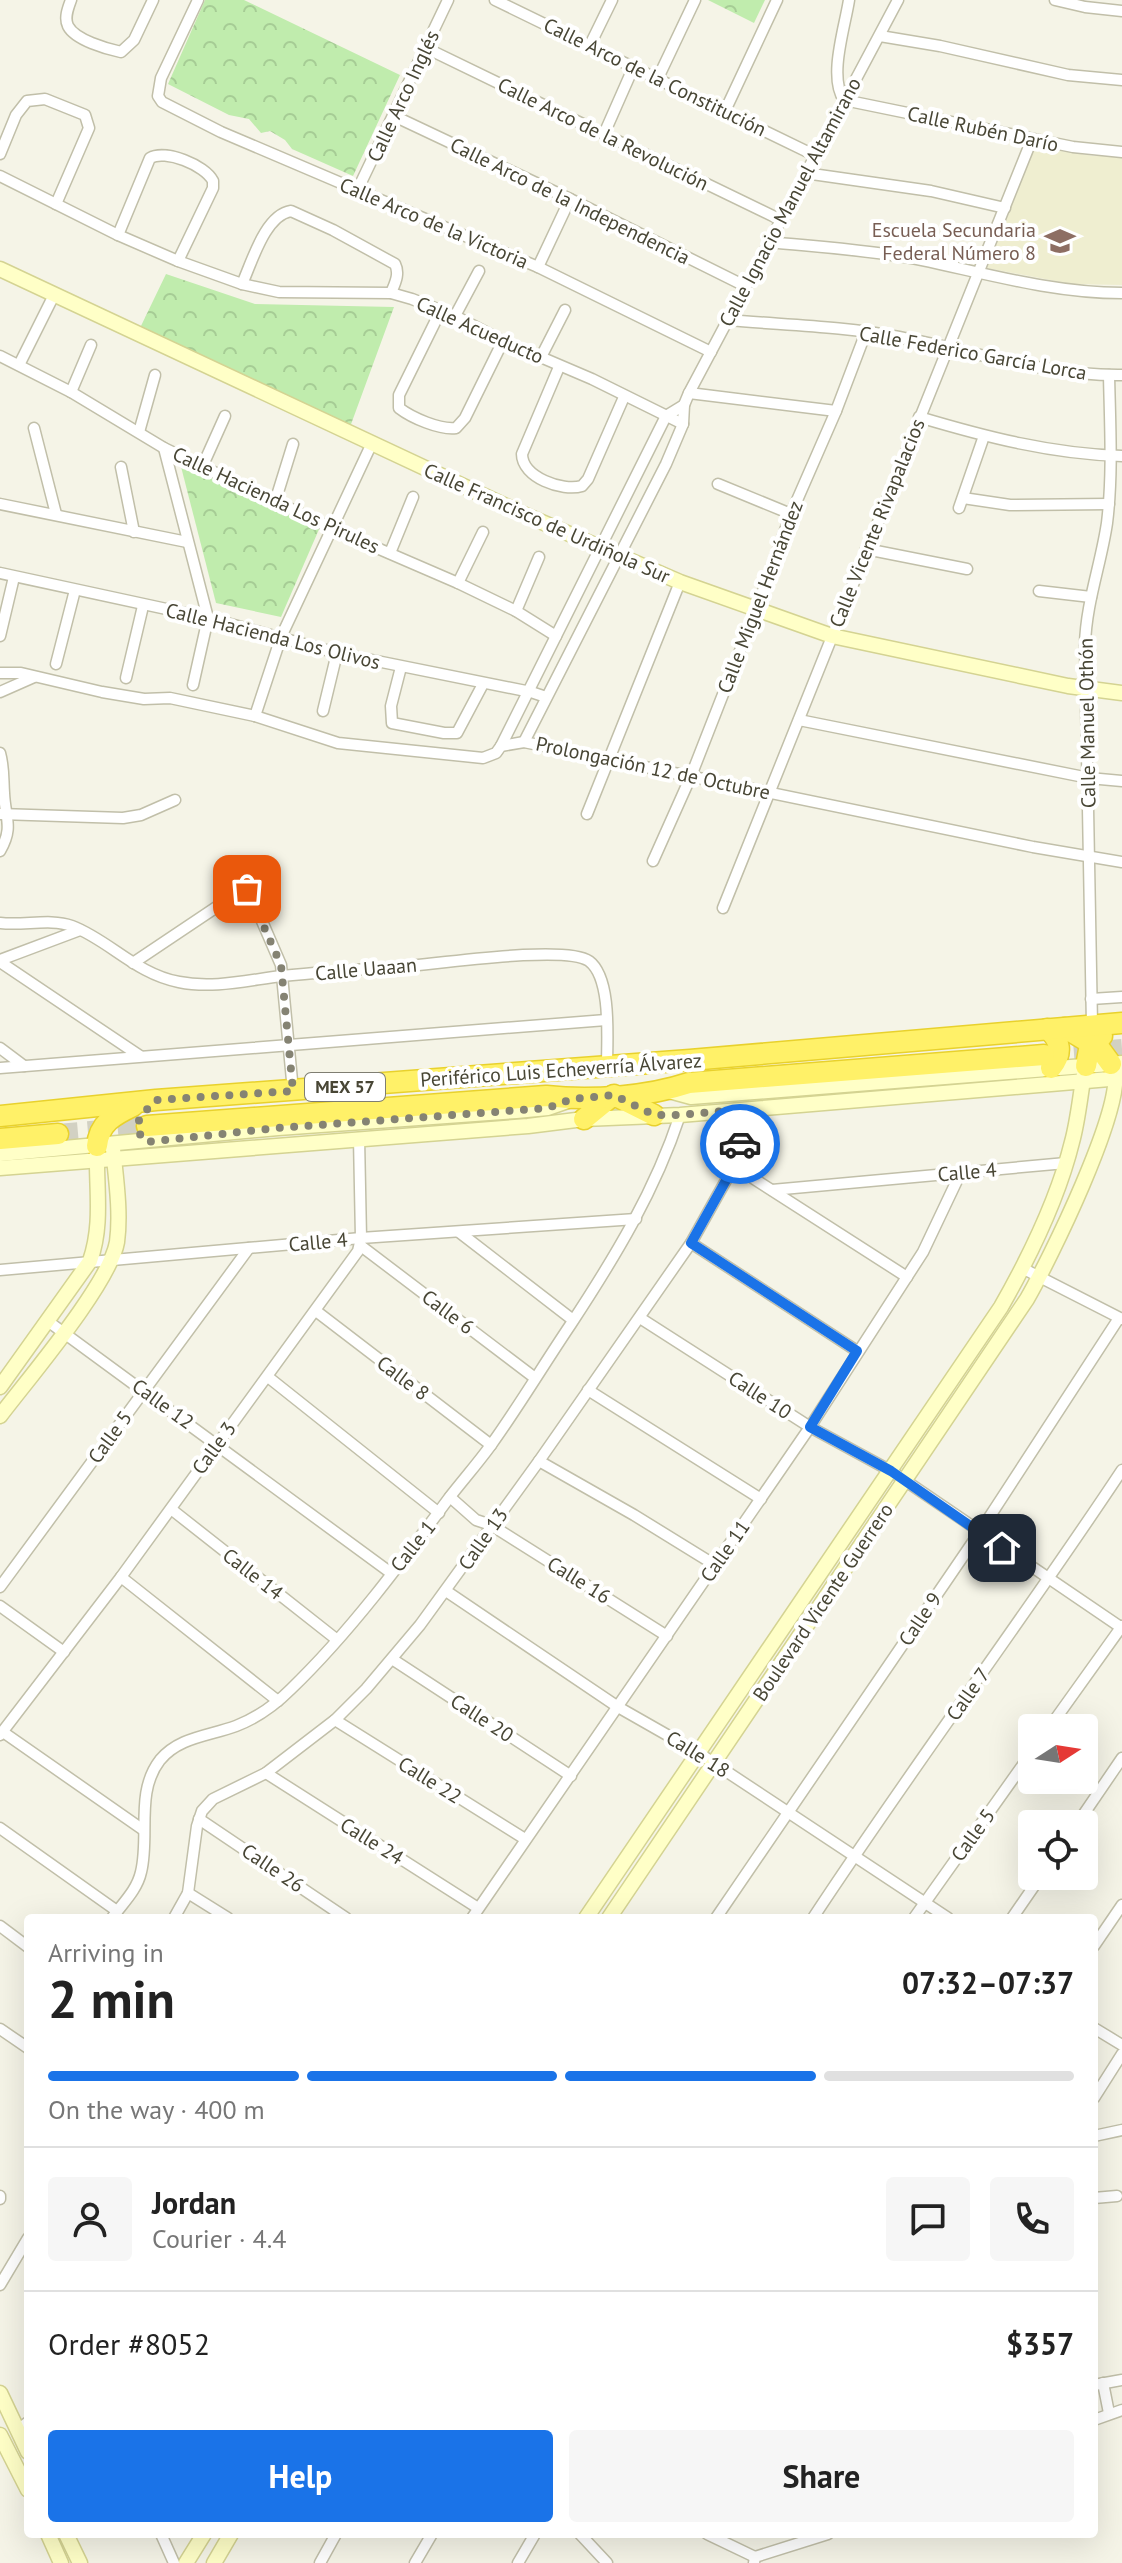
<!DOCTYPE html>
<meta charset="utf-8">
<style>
body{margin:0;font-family:"PT Sans",sans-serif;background:#f6f6f6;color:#222;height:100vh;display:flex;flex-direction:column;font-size:30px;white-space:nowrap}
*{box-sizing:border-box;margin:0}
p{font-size:26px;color:#767676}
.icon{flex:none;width:44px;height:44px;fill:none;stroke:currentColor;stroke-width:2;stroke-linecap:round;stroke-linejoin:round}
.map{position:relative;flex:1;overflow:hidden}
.sheet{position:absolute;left:24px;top:1914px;width:1074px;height:624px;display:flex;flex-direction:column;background:#fff;border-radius:8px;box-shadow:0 8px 32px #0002}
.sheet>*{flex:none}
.needle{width:52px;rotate:78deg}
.fabs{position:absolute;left:1018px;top:1714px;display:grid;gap:16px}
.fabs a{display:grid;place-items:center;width:80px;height:80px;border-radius:8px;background:#fff;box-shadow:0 8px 32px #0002;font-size:40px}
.pin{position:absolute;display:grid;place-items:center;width:68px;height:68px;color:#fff;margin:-34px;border-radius:16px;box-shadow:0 4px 12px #0006}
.courier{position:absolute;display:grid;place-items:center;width:80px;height:80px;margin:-40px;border:6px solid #1a73e8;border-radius:50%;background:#fff;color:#222;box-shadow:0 2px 10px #0007}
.summary em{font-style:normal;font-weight:800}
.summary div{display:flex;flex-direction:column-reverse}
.summary{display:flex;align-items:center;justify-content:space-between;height:136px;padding:0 24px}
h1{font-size:52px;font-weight:800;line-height:60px}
.bar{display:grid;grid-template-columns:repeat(4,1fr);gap:12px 8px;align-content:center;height:96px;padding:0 24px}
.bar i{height:10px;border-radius:6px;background:#e0e0e0}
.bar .current{background:#1a73e8}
.bar p{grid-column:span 4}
.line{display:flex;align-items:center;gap:20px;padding:0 24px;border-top:2px solid #e0e0e0}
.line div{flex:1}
.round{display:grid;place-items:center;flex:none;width:84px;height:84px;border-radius:8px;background:#f6f6f6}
.action{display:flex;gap:16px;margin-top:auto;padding:16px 24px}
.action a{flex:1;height:92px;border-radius:8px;background:#1a73e8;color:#fff;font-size:32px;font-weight:800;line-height:92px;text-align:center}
.action a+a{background:#f6f6f6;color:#222}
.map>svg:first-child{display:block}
</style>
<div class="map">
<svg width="1122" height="2563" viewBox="0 0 1122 2563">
<defs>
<pattern id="park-crowns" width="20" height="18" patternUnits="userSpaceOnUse" patternTransform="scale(2)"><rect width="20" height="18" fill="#c0ecad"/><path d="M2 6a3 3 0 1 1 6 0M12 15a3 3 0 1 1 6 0" fill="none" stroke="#a6cc95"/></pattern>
</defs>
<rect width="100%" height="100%" fill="#f5f4e7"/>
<path fill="#efeed0" d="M1035,147L1094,156H1122V285L1071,284L987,268Z"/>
<g fill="url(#park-crowns)">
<path d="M205,0H244L400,75L353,176L292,149L285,140L270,131L261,133L249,119L229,115L168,84Z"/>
<path d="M708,0H765L754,23Z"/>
<path d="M166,274L255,304L394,307L350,427L140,328Z"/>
<path d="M178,455L320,527L281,617L216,603Z"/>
</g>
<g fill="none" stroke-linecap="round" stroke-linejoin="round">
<g stroke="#d2d1c3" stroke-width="20" stroke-dasharray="20 10" stroke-linecap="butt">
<path d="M1044,1055L1122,1049"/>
<path d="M58,1134L147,1126"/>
</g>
<g stroke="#c1bfa9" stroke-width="13">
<g id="street">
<path d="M71,0C68,8 64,18 68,26C75,40 107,49 121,52L134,40L153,0"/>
<path d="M198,0L161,78L158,96L162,102L221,132L538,267L711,352"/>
<path d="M495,0L814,155"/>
<path d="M1055,0L1085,7L1122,11"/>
<path d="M880,36L940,46L1068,75L1122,80"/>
<path d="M590,45L612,0"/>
<path d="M426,48L781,220"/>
<path d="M658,78L695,0"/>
<path d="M844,100L1073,147L1122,152"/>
<path d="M844,100C828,77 845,27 849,0"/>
<path d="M725,111L777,0"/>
<path d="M394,116L570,199L745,286"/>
<path d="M604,134L634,66"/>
<path d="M0,154L16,115L27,101L45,99L85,115L89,128L56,204"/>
<path d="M805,173L931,191L1005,208"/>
<path d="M0,176L118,235L178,261L242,284L279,292L391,293L412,299L455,316L503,341L592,379L683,424"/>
<path d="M357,191L448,0"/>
<path d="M118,235L150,158C165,149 205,165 213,181V188L178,261"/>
<path d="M769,242C819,247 871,250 922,260C988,274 1054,293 1122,293"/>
<path d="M538,267L570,199"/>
<path d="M242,284C252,262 265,215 291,211L333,230L395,264C400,274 395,283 391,293"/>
<path d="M441,310L399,395V408C412,418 440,430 456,428L465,418L503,341"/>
<path d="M455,316L479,271"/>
<path d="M728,320C784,325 843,326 899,337C973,351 1046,376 1122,375"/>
<path d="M0,356L71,392L164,448L333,529L458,583L516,611L556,636"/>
<path d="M541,357L565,310"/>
<path d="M19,365L54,295"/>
<path d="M559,367L522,454C522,477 562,492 582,486L588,479L624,397"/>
<path d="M71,392L91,345"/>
<path d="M689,393L836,411"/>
<path d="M919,417C986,437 1052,454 1122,456"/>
<path d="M34,428L56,514"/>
<path d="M139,432L155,375"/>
<path d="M164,448L208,618L193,685"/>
<path d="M203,465L225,416"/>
<path d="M121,467L134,532"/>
<path d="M718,484L791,514"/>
<path d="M963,498L1010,505L1109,504"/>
<path d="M275,502L293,444"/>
<path d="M0,504L187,542"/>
<path d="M959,508L984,436"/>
<path d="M866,549L967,569"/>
<path d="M390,553L413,497"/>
<path d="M0,573L208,618L337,653L531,692L546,697"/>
<path d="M458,583L483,532"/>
<path d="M1039,591L1091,597"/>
<path d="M516,611L539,557"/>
<path d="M0,636L14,577"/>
<path d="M56,664L75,590"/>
<path d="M401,667L391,706L392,723L444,733H457L483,684"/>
<path d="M0,673H21L102,692L144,699L170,698L255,716L338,743L483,758L496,753L501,746L524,742L1033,847L1122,862"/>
<path d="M126,678L143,606"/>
<path d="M0,692L34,677"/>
<path d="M323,711L337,653"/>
<path d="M255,716L281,637L372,443"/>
<path d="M799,720L1089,778L1122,781"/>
<path d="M524,742L666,464L683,424L684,405L689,393L898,0"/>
<path d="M501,746L666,416L684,405"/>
<path d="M0,753C4,767 3,779 4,793C5,818 14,827 0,851"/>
<path d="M0,814L123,818L141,815L175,800"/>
<path d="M587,814L680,582"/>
<path d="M653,861L691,776L756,610L791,514L836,411L866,332"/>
<path d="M723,908L1032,139"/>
<path d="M0,923C24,926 50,918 72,926C109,940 136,974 179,982C213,989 248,980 282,976C324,972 367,969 409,966C443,963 566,945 589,961C612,978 607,1040 607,1066"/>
<path d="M0,960L80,930"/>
<path d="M0,962L140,1056"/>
<path d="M133,963L239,892L247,889L249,891L281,965L293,1091"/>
<path d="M1091,999L1122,997"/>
<path d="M1092,1025L1085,645C1086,603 1101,564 1107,523C1113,474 1110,424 1109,375"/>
<path d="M0,1048L24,1066"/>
<path d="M0,1068L606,1020"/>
<path d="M734,1166L907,1277"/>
<path d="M772,1190L1066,1163"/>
<path d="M459,1232L573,1320"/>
<path d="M691,1243L857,1351"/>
<path d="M361,1246L535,1378"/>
<path d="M1022,1268L1122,1319"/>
<path d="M0,1270L361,1238L636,1219"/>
<path d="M316,1311L491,1445"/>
<path d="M640,1318L810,1427L891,1471L1122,1628"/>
<path d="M49,1322L391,1573"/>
<path d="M268,1377L439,1513"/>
<path d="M588,1390L761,1499"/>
<path d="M539,1461L634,1515L715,1565"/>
<path d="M450,1497L476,1520L491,1525L667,1636"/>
<path d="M171,1509L336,1639"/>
<path d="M121,1577L278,1701"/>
<path d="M0,1587L249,1248"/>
<path d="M446,1591L618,1707L697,1752L948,1918"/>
<path d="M0,1606L64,1652"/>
<path d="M392,1659L571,1776"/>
<path d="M335,1720L525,1839"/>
<path d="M1049,1728L1122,1626"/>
<path d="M3,1732L142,1829"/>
<path d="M0,1735L121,1577L358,1251L361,1238L359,1138"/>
<path d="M266,1773L478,1908"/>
<path d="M199,1819L346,1918"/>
<path d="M1077,1824L1122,1758"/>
<path d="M0,1828L117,1911"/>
<path d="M188,1893L228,1918"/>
<path d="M112,1918C123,1903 137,1890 141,1872C150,1836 135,1792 160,1760C179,1737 209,1736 236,1726C257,1718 275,1705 291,1689C350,1632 401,1563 449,1498C463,1480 478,1463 491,1445C519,1406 544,1364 571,1324C615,1257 655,1191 680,1115"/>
<path d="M174,1918L188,1893L197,1826L202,1811L213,1799L266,1773L335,1720L366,1689L420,1625L539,1461L691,1243L734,1166L747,1109"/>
<path d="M472,1918L810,1427L923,1252L961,1172"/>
<path d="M716,1918L979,1533L1119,1318"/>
<path d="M813,1918C913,1766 1022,1621 1122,1470"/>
<path d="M914,1918L1032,1752"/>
<path d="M1012,1918L1041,1876"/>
<path d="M0,1926L28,1947"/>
<path d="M1094,1946L1122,1905"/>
<path d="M1094,2028L1122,2045"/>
<path d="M0,2029L28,2048"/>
<path d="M1094,2098L1122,2054"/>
<path d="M1094,2136L1122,2130"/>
<path d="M0,2196V2199"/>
<path d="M1094,2198L1117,2196"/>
<path d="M0,2285L28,2238"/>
<path d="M1103,2383L1109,2413"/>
<path d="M1094,2385L1122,2380"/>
<path d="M1094,2420L1122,2410"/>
<path d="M18,2430L28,2422"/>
<path d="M161,2534L174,2563"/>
<path d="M580,2534L607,2563"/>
<path d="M707,2534L755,2557"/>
<path d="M320,2563L336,2534"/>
<path d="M415,2563L432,2534"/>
<path d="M518,2563L535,2534"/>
<path d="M754,2563L755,2557L828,2534"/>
</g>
</g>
<g stroke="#d4d392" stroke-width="17">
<g id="secondary">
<path d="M0,269L521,513L680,582L832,636L1068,686L1122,693"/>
<path d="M669,1091L691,1097L1122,1063"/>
<path d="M0,1154L278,1128L516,1111L548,1108L568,1101"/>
<path d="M0,1168L528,1126L584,1119L680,1115L1122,1078"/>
<path d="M0,1387L90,1261C103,1224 96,1189 97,1150"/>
<path d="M0,1416C28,1379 110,1283 117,1242C121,1213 116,1179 113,1149"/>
<path d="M586,1918L1001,1307C1030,1256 1058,1199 1072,1142C1078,1120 1080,1097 1084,1074"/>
<path d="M609,1918L1027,1299C1050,1259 1122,1112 1115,1071"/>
<path d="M0,2393L28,2452"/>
<path d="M0,2435L28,2490"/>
<path d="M48,2534L61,2563"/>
<path d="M66,2534L80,2563"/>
<path d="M186,2563L204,2534"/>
<path d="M214,2563L231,2534"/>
</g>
</g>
<g stroke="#e8d12d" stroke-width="23">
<g id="highway">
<path d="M1065,1028L1100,1049L1111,1064"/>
<path d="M1047,1029C1061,1039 1063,1054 1051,1068"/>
<path d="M1086,1066L1089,1050L1102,1036"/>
<path d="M614,1095L654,1115"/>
<path d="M0,1116L156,1100L690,1060L1122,1023"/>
<path d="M584,1119L612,1096"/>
<path d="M147,1126L546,1096C590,1101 647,1097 689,1083L1044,1055"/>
<path d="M0,1139L58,1134"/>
<path d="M97,1146C99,1123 114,1115 133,1106"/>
</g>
</g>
<use href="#street" stroke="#fff" stroke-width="10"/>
<use href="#secondary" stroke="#ffffc7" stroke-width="14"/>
<use href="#highway" stroke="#fff168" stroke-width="20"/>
</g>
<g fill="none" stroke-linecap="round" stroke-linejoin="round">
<path stroke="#858373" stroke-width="8" stroke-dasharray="0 14.4" d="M247,889L281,965L293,1091L156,1100L139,1118V1133L146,1142L278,1128L548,1108L572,1099L614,1095L654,1115H680L747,1109L740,1144"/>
<path stroke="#1a73e8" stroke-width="10" d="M740,1144L734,1166L691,1243L857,1351L810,1427L891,1471L1002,1548"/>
</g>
<defs>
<g id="school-bare" transform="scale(2.4)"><path d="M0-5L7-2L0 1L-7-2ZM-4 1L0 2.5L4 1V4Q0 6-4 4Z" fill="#8d6e63" stroke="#fff" stroke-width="2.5" paint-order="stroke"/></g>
</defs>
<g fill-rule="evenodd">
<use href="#school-bare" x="1060" y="241"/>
</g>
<g text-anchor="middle" stroke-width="8" stroke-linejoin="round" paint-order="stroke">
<rect fill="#fff" stroke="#7f7e72" stroke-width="2" x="305" y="1073" width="80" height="28" rx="6"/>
<g font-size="18" font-weight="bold" fill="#484635">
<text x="345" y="1093">MEX 57</text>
</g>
<g font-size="20" fill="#484635" stroke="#fff">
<text transform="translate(655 77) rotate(26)" y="7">Calle Arco de la Constitución</text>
<text transform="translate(403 96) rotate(-65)" y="7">Calle Arco Inglés</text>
<text transform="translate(983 129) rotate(12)" y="7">Calle Rubén Darío</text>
<text transform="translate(603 134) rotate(26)" y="7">Calle Arco de la Revolución</text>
<text transform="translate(570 201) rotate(26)" y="7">Calle Arco de la Independencia</text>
<text transform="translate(790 202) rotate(-62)" y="7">Calle Ignacio Manuel Altamirano</text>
<text transform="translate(434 223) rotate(23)" y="7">Calle Arco de la Victoria</text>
<text transform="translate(480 330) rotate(24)" y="7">Calle Acueducto</text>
<text transform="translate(973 353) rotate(10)" y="7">Calle Federico García Lorca</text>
<text transform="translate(276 500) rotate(25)" y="7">Calle Hacienda Los Pirules</text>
<text transform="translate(547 523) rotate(24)" y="7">Calle Francisco de Urdiñola Sur</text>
<text transform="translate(877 523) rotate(-68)" y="7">Calle Vicente Rivapalacios</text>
<text transform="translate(760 597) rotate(-69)" y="7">Calle Miguel Hernández</text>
<text transform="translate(273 636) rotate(14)" y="7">Calle Hacienda Los Olivos</text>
<text transform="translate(1087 723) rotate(-91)" y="7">Calle Manuel Othón</text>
<text transform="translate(653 768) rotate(12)" y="7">Prolongación 12 de Octubre</text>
<text transform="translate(366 969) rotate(-5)" y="7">Calle Uaaan</text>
<text transform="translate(561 1070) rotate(-4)" y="7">Periférico Luis Echeverría Álvarez</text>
<text transform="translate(967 1172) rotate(-5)" y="7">Calle 4</text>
<text transform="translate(318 1242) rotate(-5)" y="7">Calle 4</text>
<text transform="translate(448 1312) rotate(37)" y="7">Calle 6</text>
<text transform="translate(403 1378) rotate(37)" y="7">Calle 8</text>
<text transform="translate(760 1395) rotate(33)" y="7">Calle 10</text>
<text transform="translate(163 1404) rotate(36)" y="7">Calle 12</text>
<text transform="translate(110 1437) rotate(-54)" y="7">Calle 5</text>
<text transform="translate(214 1448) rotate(-54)" y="7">Calle 3</text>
<text transform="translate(483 1539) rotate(-55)" y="7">Calle 13</text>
<text transform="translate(413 1546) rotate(-52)" y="7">Calle 1</text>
<text transform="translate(725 1551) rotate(-55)" y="7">Calle 11</text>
<text transform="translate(253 1574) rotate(38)" y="7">Calle 14</text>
<text transform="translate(579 1580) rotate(32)" y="7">Calle 16</text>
<text transform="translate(823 1602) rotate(-56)" y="7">Boulevard Vicente Guerrero</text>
<text transform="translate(920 1619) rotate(-56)" y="7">Calle 9</text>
<text transform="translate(968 1694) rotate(-55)" y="7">Calle 7</text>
<text transform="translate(482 1718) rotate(33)" y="7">Calle 20</text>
<text transform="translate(698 1754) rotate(32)" y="7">Calle 18</text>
<text transform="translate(430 1780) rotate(32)" y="7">Calle 22</text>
<text transform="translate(973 1835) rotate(-54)" y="7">Calle 5</text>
<text transform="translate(372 1841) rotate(32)" y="7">Calle 24</text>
<text transform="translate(273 1868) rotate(34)" y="7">Calle 26</text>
</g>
<g font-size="20" fill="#785e54" stroke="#fff" text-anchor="end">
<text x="1036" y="237">Escuela Secundaria<tspan x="1036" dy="23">Federal Número 8</tspan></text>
</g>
</g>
</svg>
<div class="fabs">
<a><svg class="needle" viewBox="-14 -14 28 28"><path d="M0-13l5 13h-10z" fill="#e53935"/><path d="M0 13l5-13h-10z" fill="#767676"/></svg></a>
<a><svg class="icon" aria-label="locate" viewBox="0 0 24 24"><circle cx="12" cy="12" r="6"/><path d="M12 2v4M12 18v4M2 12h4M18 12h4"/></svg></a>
</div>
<div class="pin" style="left:247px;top:889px;background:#ea580c"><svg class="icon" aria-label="bag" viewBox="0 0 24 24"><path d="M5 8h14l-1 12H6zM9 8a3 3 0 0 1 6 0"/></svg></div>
<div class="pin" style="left:1002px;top:1548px;background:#1f2937"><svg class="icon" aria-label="home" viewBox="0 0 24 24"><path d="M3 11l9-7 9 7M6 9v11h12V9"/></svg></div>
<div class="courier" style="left:740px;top:1144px"><svg class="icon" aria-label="car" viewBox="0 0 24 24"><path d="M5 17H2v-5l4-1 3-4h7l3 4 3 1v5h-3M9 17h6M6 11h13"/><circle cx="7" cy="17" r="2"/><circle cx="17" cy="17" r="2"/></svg></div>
<section class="sheet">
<div class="summary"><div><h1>2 min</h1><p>Arriving in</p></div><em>07:32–07:37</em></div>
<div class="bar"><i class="current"></i><i class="current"></i><i class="current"></i><i></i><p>On the way · 400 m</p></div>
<div class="line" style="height:144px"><a class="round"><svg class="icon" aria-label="person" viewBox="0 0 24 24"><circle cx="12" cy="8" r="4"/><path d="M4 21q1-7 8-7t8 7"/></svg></a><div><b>Jordan</b><p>Courier · 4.4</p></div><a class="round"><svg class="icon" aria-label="chat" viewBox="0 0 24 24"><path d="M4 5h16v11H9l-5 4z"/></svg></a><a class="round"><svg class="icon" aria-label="phone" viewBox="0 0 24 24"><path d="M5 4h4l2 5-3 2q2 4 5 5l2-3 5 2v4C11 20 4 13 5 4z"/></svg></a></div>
<div class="line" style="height:104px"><div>Order #8052</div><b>$357</b></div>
<div class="action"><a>Help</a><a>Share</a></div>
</section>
</div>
